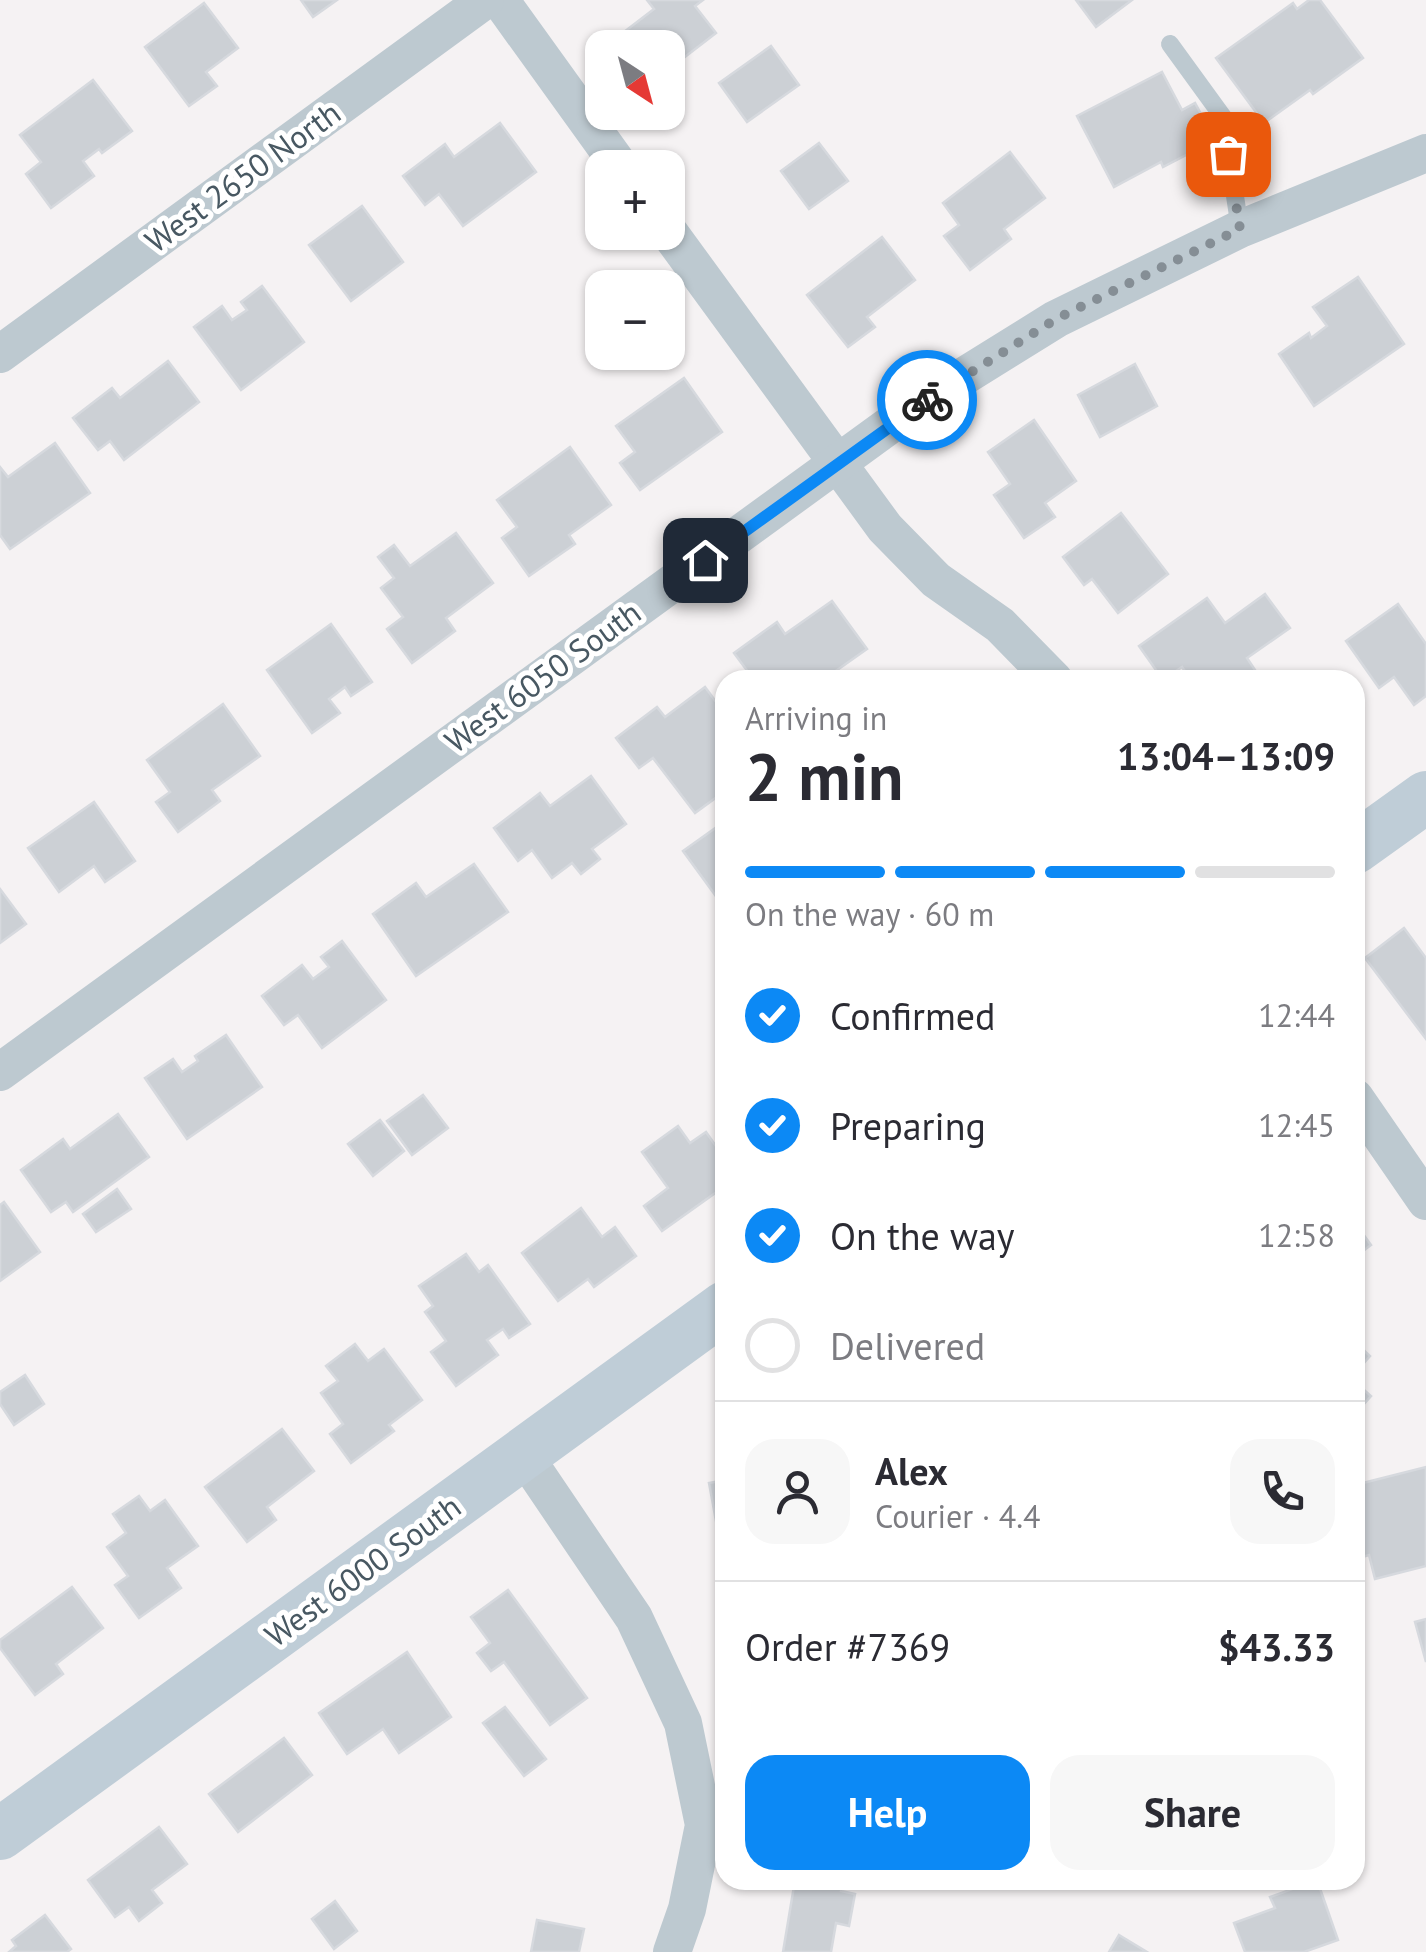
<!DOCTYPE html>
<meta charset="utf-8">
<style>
body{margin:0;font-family:"PT Sans",sans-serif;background:#f7f7f7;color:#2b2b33;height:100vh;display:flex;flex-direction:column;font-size:38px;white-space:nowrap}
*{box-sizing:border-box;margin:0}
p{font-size:32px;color:#7c7c81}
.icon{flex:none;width:55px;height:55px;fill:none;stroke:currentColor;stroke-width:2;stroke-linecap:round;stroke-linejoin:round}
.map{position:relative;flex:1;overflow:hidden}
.panel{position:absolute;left:715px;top:670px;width:650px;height:1220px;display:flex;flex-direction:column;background:#fff;border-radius:30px;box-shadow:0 2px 8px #0004}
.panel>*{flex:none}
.needle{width:65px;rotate:144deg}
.controls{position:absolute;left:585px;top:30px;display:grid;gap:20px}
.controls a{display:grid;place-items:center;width:100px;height:100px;border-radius:20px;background:#fff;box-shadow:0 2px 8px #0004;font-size:50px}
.pin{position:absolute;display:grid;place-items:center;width:85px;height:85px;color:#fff;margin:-42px;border-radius:20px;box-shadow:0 5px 15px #0006}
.courier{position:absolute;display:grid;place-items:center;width:100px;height:100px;margin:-50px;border:8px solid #0c89f5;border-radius:50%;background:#fff;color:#222;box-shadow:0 2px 12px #0007}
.head em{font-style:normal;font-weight:600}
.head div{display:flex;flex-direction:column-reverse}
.head{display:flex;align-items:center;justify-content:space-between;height:170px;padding:0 30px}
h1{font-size:65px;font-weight:600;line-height:75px}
.bar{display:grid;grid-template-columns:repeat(4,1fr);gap:15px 10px;align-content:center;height:120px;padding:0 30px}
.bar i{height:12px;border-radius:8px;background:#e1e1e2}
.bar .on{background:#0c89f5}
.bar p{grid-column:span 4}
.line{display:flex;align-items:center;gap:25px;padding:0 30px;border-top:2px solid #e1e1e2}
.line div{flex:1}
.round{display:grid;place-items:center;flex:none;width:105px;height:105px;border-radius:30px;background:#f7f7f7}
ol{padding:0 30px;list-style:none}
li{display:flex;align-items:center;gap:30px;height:110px}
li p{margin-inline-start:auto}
li .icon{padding:10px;border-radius:50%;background:#0c89f5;color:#fff;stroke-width:4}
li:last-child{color:#7c7c81}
li i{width:55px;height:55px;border:5px solid #e1e1e2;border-radius:50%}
.action{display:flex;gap:20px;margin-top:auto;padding:20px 30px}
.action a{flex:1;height:115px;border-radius:30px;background:#0c89f5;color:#fff;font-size:40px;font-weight:600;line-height:115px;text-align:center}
.action a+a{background:#f7f7f7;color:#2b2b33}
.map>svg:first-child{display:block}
</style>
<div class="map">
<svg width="1426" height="1952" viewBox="0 0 1426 1952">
<rect width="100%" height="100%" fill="#f5f2f3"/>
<g fill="#ccd0d5" stroke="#d6d9de" stroke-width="2.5">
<path d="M301,0H337L313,17Z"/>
<path d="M647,0H703L695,6L716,33L668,70V48H636L624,32L654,9Z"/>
<path d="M1076,0H1132L1096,27Z"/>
<path d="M1309,0H1320L1363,58L1313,94L1310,90L1264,123L1216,58L1293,3L1297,9Z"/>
<path d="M204,3L238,48L206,72L217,86L189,106L145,47Z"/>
<path d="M771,46L799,85L747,122L719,83Z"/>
<path d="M1162,72L1182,110L1195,103L1215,140L1163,167L1161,162L1114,187L1077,116Z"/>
<path d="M93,80L132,131L102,153L99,149L83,161L94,176L51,208L26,174L41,162L20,135Z"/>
<path d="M500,123L536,172L463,226L439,194L425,205L403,176L445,144L454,157Z"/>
<path d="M819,143L848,181L809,209L781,171Z"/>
<path d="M1010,152L1045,198L1004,229L1011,239L970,270L944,236L959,225L943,203Z"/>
<path d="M362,206L403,262L351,301L309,245Z"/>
<path d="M882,237L915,280L867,317L875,327L848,347L807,295Z"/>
<path d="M1358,277L1404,344L1314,406L1279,354L1309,333L1311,338L1327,326L1313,307Z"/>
<path d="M262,286L304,342L241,390L194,327L222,306L232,320L247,310L241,302Z"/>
<path d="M168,361L199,402L124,460L110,441L98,450L73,418L112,388L120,398Z"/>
<path d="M1135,364L1157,406L1100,437L1078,395Z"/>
<path d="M684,378L722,432L640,490L620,463L635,452L616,426Z"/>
<path d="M1034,420L1076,481L1045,503L1055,517L1024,538L994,495L1010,484L988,452Z"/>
<path d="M55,443L90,493L10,549L0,535V467L8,477Z"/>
<path d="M570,447L611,505L569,535L575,544L529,576L502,538L517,527L497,500Z"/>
<path d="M1121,513L1168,574L1118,613L1092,579L1084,585L1063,557Z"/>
<path d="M456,533L493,583L446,618L455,631L412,663L387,629L403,617L381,588L394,578L378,557L394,545L410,566Z"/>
<path d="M1265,594L1290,628L1247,658L1259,676L1253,680H1191L1182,667L1163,680L1139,646L1207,598L1225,623Z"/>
<path d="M832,601L867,649L823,680H754L734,653L777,622L785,634Z"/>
<path d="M1398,604L1426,644V696L1414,705L1394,677L1379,688L1346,641Z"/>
<path d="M331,624L372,682L351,696L345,687L329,699L340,713L312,733L267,670Z"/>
<path d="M705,687L725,714V791L695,813L653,758L639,768L616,738L657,707L665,717Z"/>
<path d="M223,704L260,756L212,790L220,801L178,832L156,802L170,792L147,760Z"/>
<path d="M591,776L626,824L592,849L600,859L581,874L572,863L552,878L532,850L518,861L494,828L540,793L550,806Z"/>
<path d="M94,802L135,861L105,882L94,866L59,892L28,848Z"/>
<path d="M721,824L725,829V894L718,899L683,851Z"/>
<path d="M474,864L508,912L416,976L373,914L416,883L426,897Z"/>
<path d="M0,889L26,924L0,943Z"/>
<path d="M1404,928L1426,958V1039L1365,958Z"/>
<path d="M342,941L386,1000L322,1048L298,1015L284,1025L262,996L302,965L313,979L329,967L321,957Z"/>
<path d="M226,1035L262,1087L187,1139L145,1078L173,1059L182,1072L198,1061L195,1056Z"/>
<path d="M423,1095L448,1128L412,1155L387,1121Z"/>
<path d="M118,1114L149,1157L73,1212L66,1202L51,1212L21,1170L63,1139L70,1149Z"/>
<path d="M380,1120L404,1151L373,1176L348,1144Z"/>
<path d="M678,1126L690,1143L706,1132L725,1159V1186L662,1231L644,1206L668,1188L642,1152Z"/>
<path d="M117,1189L131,1209L96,1232L83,1214Z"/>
<path d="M4,1202L40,1252L0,1281V1205Z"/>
<path d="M581,1208L602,1237L615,1227L636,1256L594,1287L588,1279L558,1301L522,1253Z"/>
<path d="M1355,1223L1371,1245L1355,1257Z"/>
<path d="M466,1254L479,1272L488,1265L530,1324L509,1338L503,1329L487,1340L498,1355L456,1386L431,1352L446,1341L425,1312L433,1306L419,1286Z"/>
<path d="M1355,1342L1370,1356L1355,1373Z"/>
<path d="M355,1344L368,1361L384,1349L422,1400L389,1425L394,1431L351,1463L330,1434L343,1424L321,1393L338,1381L326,1366Z"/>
<path d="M25,1375L44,1404L14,1425L0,1404V1392Z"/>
<path d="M1355,1382L1371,1396L1355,1414Z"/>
<path d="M282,1429L314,1471L267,1507L276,1520L247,1542L205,1487Z"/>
<path d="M1426,1467V1566L1375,1579L1369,1555L1355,1559V1514L1358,1513L1355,1485Z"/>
<path d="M725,1480V1570L709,1483Z"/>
<path d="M139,1496L150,1511L165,1500L198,1546L167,1568L181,1588L139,1618L115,1585L128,1576L107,1547L126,1533L113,1514Z"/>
<path d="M72,1587L103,1628L56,1664L63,1674L35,1695L0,1648V1640Z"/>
<path d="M508,1590L587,1698L550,1725L504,1662L491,1671L477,1653L490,1643L471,1617Z"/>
<path d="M1426,1619V1662L1415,1622Z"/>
<path d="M407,1652L451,1717L399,1753L383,1729L347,1754L319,1713Z"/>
<path d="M505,1707L546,1759L524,1776L483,1723Z"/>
<path d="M284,1738L312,1775L238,1832L209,1794Z"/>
<path d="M159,1827L187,1864L152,1890L162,1903L139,1921L129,1907L115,1917L88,1880Z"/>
<path d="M795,1880H843L841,1891L855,1894L849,1926L836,1923L831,1952H783Z"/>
<path d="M1317,1880L1338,1940L1304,1952H1245L1234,1923L1275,1908L1270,1897Z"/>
<path d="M335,1901L357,1931L334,1949L312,1919Z"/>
<path d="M45,1915L71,1949L67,1952H9L16,1946L12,1940Z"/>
<path d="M537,1920L584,1929L579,1952H531Z"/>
<path d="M1119,1935L1147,1952H1109Z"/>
</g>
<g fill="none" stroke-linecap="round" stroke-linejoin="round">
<path stroke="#bdc9d0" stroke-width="18" d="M1170,44L1223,117L1240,229"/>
<g stroke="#bdc9d0" stroke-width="38">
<path d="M500,0L621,168"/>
<path d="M668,231L885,528L936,580L1000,625L1054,680"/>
<path d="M0,354L485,0"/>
<path d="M0,1072L916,406L1056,319L1240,229L1426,153"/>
<path d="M1355,1098L1426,1201"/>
<path d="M523,1454L634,1618L683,1723L704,1825L687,1909L672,1952"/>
</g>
<g stroke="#bfcdd7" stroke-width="52">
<path d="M1355,848L1426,797"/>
<path d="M0,1834L725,1307"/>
</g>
</g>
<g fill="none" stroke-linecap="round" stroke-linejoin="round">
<path stroke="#858e95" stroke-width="10" stroke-dasharray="0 18" d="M927,400L1056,319L1240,229L1228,154"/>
<path stroke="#0c89f5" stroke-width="12" d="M705,560L927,400"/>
</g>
<g text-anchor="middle" stroke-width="10" stroke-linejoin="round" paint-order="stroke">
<g font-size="32" fill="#485862" stroke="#fff">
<text transform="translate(243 177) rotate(-36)" y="11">West 2650 North</text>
<text transform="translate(543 677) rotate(-36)" y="11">West 6050 South</text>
<text transform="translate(363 1571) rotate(-36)" y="11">West 6000 South</text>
</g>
</g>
</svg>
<div class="controls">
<a><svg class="needle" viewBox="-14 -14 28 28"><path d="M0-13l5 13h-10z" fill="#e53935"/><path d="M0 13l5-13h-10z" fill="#7c7c81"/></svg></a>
<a>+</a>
<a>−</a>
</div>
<div class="pin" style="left:1228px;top:154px;background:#ea580c"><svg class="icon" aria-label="bag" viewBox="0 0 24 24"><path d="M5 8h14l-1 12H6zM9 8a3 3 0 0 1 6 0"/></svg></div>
<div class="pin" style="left:705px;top:560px;background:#1f2937"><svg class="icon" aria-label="home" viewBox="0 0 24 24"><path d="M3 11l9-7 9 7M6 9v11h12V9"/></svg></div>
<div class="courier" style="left:927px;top:400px"><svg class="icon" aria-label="bike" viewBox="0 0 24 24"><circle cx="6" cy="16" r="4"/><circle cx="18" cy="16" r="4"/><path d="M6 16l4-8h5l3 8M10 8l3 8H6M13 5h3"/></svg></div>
<section class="panel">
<div class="head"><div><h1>2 min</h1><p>Arriving in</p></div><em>13:04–13:09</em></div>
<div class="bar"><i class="on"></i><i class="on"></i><i class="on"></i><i></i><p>On the way · 60 m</p></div>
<ol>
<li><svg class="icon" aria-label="check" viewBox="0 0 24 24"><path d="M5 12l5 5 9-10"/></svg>Confirmed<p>12:44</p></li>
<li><svg class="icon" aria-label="check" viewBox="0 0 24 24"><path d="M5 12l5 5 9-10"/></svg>Preparing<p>12:45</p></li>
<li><svg class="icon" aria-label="check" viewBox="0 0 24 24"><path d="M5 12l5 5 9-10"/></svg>On the way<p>12:58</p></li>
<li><i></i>Delivered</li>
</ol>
<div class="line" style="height:180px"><a class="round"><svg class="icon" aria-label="person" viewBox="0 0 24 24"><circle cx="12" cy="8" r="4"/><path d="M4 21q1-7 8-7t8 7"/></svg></a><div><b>Alex</b><p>Courier · 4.4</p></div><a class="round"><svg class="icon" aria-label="phone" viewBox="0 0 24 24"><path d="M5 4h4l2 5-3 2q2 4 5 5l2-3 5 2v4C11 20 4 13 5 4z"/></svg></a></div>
<div class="line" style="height:130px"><div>Order #7369</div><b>$43.33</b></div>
<div class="action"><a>Help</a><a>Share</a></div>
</section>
</div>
